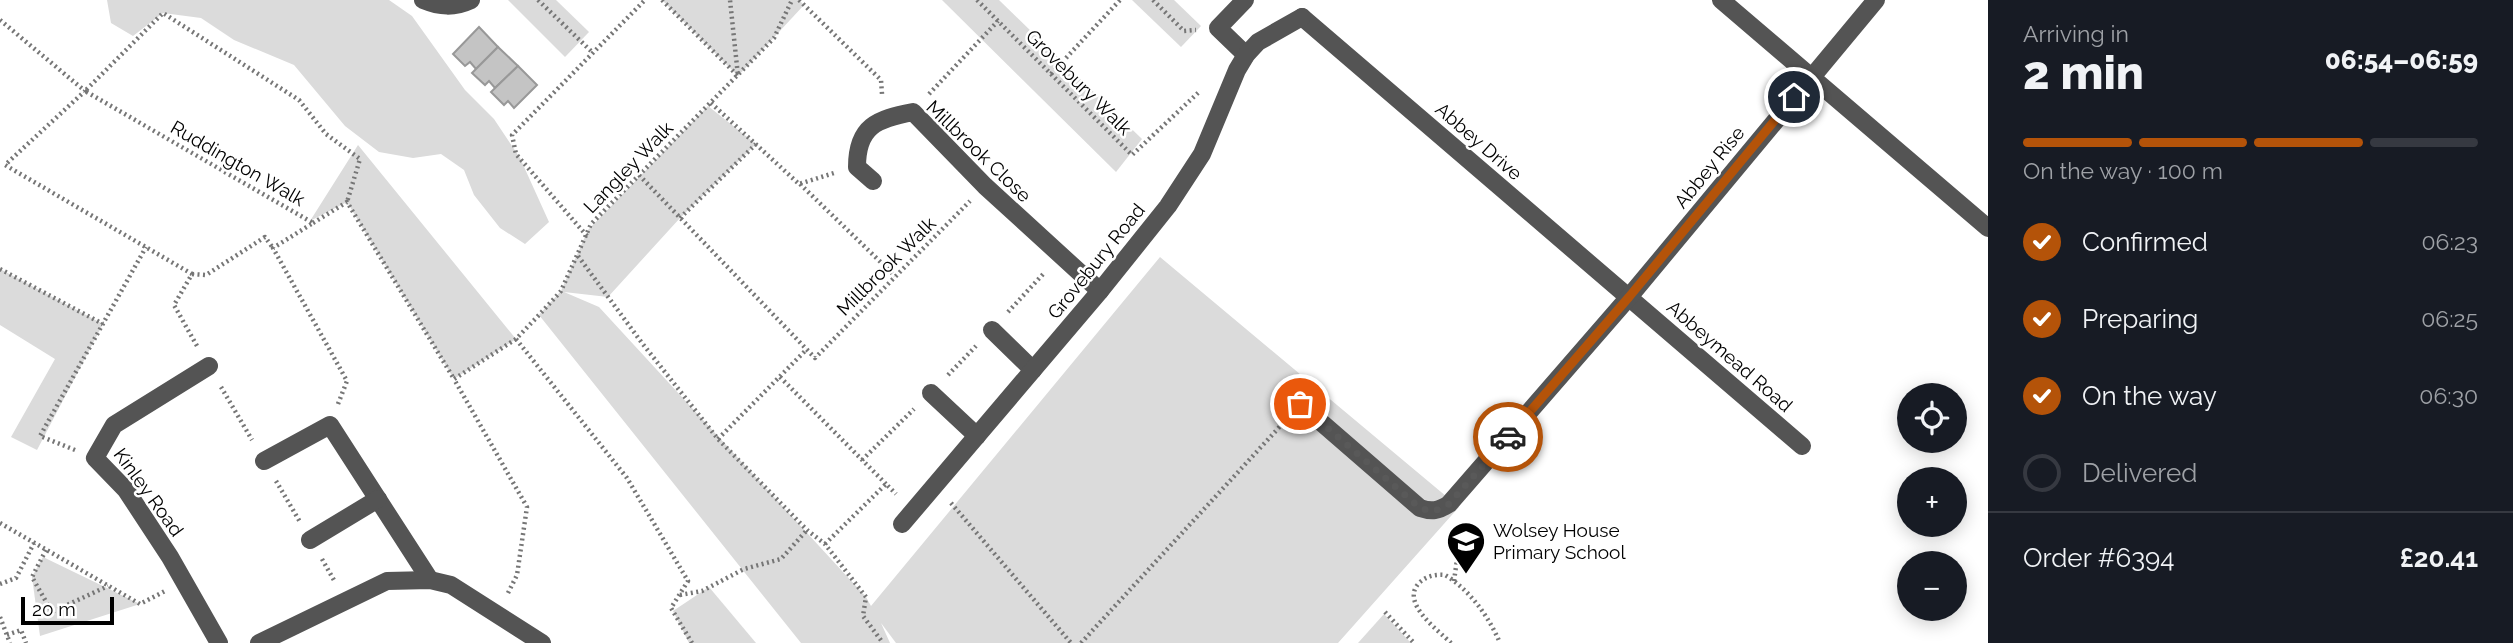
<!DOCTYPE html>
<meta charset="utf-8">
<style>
body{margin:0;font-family:Raleway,sans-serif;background:#20242c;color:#f1f3f6;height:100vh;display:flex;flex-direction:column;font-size:26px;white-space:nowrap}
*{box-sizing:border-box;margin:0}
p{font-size:23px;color:#9ea1a6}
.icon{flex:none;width:38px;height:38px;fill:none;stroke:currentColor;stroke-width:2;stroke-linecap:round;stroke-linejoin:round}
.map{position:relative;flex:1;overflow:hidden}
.sheet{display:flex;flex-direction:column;background:#171b24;width:525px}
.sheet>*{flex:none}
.tools{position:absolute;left:1897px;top:383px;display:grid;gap:14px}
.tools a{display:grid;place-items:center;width:70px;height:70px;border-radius:50%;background:#171b24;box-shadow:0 4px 18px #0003;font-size:35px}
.scale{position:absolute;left:21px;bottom:18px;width:93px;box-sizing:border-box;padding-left:7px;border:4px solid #000;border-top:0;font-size:19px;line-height:24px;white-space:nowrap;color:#000;-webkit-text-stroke:5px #fff;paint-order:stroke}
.pin{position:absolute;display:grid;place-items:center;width:60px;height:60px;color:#fff;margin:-30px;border:4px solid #fff;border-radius:50%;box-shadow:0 2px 7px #0007}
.courier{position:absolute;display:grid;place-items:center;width:70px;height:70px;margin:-35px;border:5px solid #b45309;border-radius:50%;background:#fff;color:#222;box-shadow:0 2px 9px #0007}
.head em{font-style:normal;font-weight:800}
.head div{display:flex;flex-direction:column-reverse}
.head{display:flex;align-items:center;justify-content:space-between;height:119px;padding:0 35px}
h1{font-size:46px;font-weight:800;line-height:52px}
.bar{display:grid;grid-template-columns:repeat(4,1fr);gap:10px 7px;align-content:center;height:84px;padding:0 35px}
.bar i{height:9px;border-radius:5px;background:#363941}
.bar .on{background:#b45309}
.bar p{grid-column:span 4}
.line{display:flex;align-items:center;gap:18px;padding:0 35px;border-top:2px solid #363941}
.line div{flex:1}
ol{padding:0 35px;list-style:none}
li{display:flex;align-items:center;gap:21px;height:77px}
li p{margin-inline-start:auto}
li .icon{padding:7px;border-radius:50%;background:#b45309;color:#fff;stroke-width:4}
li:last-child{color:#9ea1a6}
li i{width:38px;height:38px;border:4px solid #363941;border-radius:50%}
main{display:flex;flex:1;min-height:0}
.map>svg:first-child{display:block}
</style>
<main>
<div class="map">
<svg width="1988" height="643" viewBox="0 0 1988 643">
<rect width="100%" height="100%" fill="#fff"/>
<g fill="#dbdbdb">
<path d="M107,0H389L412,16L465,90L494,119L520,158L549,222L525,244L500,228L474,195L464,170L441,154L413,158L379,152L345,126L294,65L234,40L201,18L163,13L133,36L111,23Z"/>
<path d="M508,0H556L589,32L565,57Z"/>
<path d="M662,0H799L804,5L738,76Z"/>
<path d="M942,0H999L1142,139L1116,172Z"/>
<path d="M1132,0H1174L1201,26L1181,47Z"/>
<path d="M708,106L756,144L680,218L608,297L564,292L599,307L866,597L871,606L1160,257L1459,507L1338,643H896L881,623L890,643H801L539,315L561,291L588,230Z"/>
<path d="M358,145L516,339L454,379L347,202L310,221Z"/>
<path d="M0,269L103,324L37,450L11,437L55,359L0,325Z"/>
<path d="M43,557L140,604L40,636L32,577Z"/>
<path d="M709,587L756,643H689L673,611Z"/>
<path d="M1384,614L1411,643H1358Z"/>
</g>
<g fill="#c4c4c4" stroke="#989898" stroke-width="2">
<path d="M479,27L498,47L476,69L470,62L465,66L453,54Z"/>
<path d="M498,47L518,66L495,88L489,81L485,85L472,73Z"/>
<path d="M518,66L537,85L514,108L508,101L504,105L491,92Z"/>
</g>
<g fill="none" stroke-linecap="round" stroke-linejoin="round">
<g stroke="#767676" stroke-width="4.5" stroke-dasharray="2 3.5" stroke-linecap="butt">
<path d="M538,0L592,52"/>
<path d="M662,0L738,76L730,0"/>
<path d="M799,0L881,80L882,94"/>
<path d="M977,0L1132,155L1200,91"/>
<path d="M1153,0L1184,31L1196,30"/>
<path d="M0,20L85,91L5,165L192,274L174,305L197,346"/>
<path d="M1051,74L1120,0"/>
<path d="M929,94L998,21"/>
<path d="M711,103L799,184L834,173"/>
<path d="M639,175L815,358L970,201"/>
<path d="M800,184L895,276"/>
<path d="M680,218L756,144"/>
<path d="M313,223L347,202L454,379"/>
<path d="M587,236L516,154L512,135L645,0"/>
<path d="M578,256L642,343L718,439L807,530L825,544L866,597L863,616L883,643"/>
<path d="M0,269L103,324"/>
<path d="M192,274L206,275L265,237L273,248"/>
<path d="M1008,312L1045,272"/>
<path d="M516,339L627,478L688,581L671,608L692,643"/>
<path d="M948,375L976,346"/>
<path d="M780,377L886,484"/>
<path d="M221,387L252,440"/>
<path d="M338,404L347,381L273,248L313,223L85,91L163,13L299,100L326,134L360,159L347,202"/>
<path d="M718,439L807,349"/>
<path d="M75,450L40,436L146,247"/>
<path d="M862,460L914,409"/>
<path d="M276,481L300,522"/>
<path d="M951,503L1071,643"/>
<path d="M0,523L140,604L165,591"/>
<path d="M825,544L886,484L896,494"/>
<path d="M46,550L32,577L52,612L108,586"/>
<path d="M322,559L335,582"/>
<path d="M1454,581L1459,545"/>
<path d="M0,584L16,578L34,543"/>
<path d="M508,593L517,575L527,507L454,379L516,339L539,315L561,291L591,224L774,38L792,0"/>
<path d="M680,595L702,591L744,569L781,559L807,530"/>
<path d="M1385,612L1414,643"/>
<path d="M0,617L10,643"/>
<path d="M7,635L21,630L26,643"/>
<path d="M1081,643L1284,422"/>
<path d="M1451,643C1438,630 1400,603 1419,583C1426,576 1436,574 1445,575C1470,590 1489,617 1500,643"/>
</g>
<g stroke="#545454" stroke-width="18">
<path d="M423,0C440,7 454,8 471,0"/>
<path d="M1245,0L1218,28L1246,55"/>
<path d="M1721,0L1988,228"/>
<path d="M1302,17L1802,446"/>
<path d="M873,181L857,167C857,126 877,119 913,112L985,186L1100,291"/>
<path d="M992,330L1033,370"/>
<path d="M209,366L114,425L95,458L126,490L170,557L219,643"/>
<path d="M931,393L977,436"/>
<path d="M1300,404L1420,508C1432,512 1438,511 1449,504L1629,297L1876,0"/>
<path d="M264,461L330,425L430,580"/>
<path d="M902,524L1100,291L1168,206L1202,154L1237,70L1246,55L1258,42L1302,17"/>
<path d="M310,540L378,499"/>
<path d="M259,643L387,581L430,580L451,585L542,643"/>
</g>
</g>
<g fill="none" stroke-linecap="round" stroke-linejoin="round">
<path stroke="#595959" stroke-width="7" stroke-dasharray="0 12.6" d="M1300,404L1420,508C1432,512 1438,511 1449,504L1508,437"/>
<path stroke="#b45309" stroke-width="9" d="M1508,437L1629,297L1794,97"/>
</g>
<defs>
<g id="school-pin" transform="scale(2.0125)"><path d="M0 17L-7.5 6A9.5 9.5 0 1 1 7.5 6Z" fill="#000" stroke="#fff"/><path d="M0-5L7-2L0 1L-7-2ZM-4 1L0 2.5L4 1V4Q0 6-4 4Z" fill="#fff"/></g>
</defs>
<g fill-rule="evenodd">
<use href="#school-pin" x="1466" y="541"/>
</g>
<g text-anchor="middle" stroke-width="5" stroke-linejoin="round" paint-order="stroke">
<g font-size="19" fill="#000" stroke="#fff">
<text transform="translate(1079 82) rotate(45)" y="7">Grovebury Walk</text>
<text transform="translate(1479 141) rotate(41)" y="7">Abbey Drive</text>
<text transform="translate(979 151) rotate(44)" y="7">Millbrook Close</text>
<text transform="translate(238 163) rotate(30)" y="7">Ruddington Walk</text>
<text transform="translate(628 167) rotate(-46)" y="7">Langley Walk</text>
<text transform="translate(1709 167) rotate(-51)" y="7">Abbey Rise</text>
<text transform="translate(1096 261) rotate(-51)" y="7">Grovebury Road</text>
<text transform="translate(886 266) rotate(-45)" y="7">Millbrook Walk</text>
<text transform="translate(1730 356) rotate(41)" y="7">Abbeymead Road</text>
<text transform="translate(149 492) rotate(54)" y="7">Kinley Road</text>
</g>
<g font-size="19" fill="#000" stroke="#fff" text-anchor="start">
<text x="1493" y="537">Wolsey House<tspan x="1493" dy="22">Primary School</tspan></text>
</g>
</g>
</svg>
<div class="tools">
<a><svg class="icon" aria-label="locate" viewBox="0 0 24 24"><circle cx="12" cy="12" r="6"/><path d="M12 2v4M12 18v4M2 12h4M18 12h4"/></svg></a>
<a>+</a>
<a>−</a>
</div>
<div class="scale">20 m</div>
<div class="pin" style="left:1300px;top:404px;background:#ea580c"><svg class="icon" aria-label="bag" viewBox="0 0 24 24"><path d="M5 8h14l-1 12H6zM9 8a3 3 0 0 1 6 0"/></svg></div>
<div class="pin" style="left:1794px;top:97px;background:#1f2937"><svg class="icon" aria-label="home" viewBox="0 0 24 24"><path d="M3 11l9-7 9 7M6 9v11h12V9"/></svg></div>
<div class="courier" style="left:1508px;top:437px"><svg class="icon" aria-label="car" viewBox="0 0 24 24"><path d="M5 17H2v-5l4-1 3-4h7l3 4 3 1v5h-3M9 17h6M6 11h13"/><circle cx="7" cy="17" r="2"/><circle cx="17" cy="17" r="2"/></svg></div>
</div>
<section class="sheet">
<div class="head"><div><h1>2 min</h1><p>Arriving in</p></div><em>06:54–06:59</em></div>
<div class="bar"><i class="on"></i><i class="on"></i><i class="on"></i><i></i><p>On the way · 100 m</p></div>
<ol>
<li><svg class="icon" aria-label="check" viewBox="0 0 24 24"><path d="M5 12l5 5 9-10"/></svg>Confirmed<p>06:23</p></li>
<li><svg class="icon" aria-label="check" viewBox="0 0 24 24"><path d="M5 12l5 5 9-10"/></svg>Preparing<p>06:25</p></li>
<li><svg class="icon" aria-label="check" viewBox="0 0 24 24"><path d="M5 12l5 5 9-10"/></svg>On the way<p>06:30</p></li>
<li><i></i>Delivered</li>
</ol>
<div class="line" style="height:91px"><div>Order #6394</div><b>£20.41</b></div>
</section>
</main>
